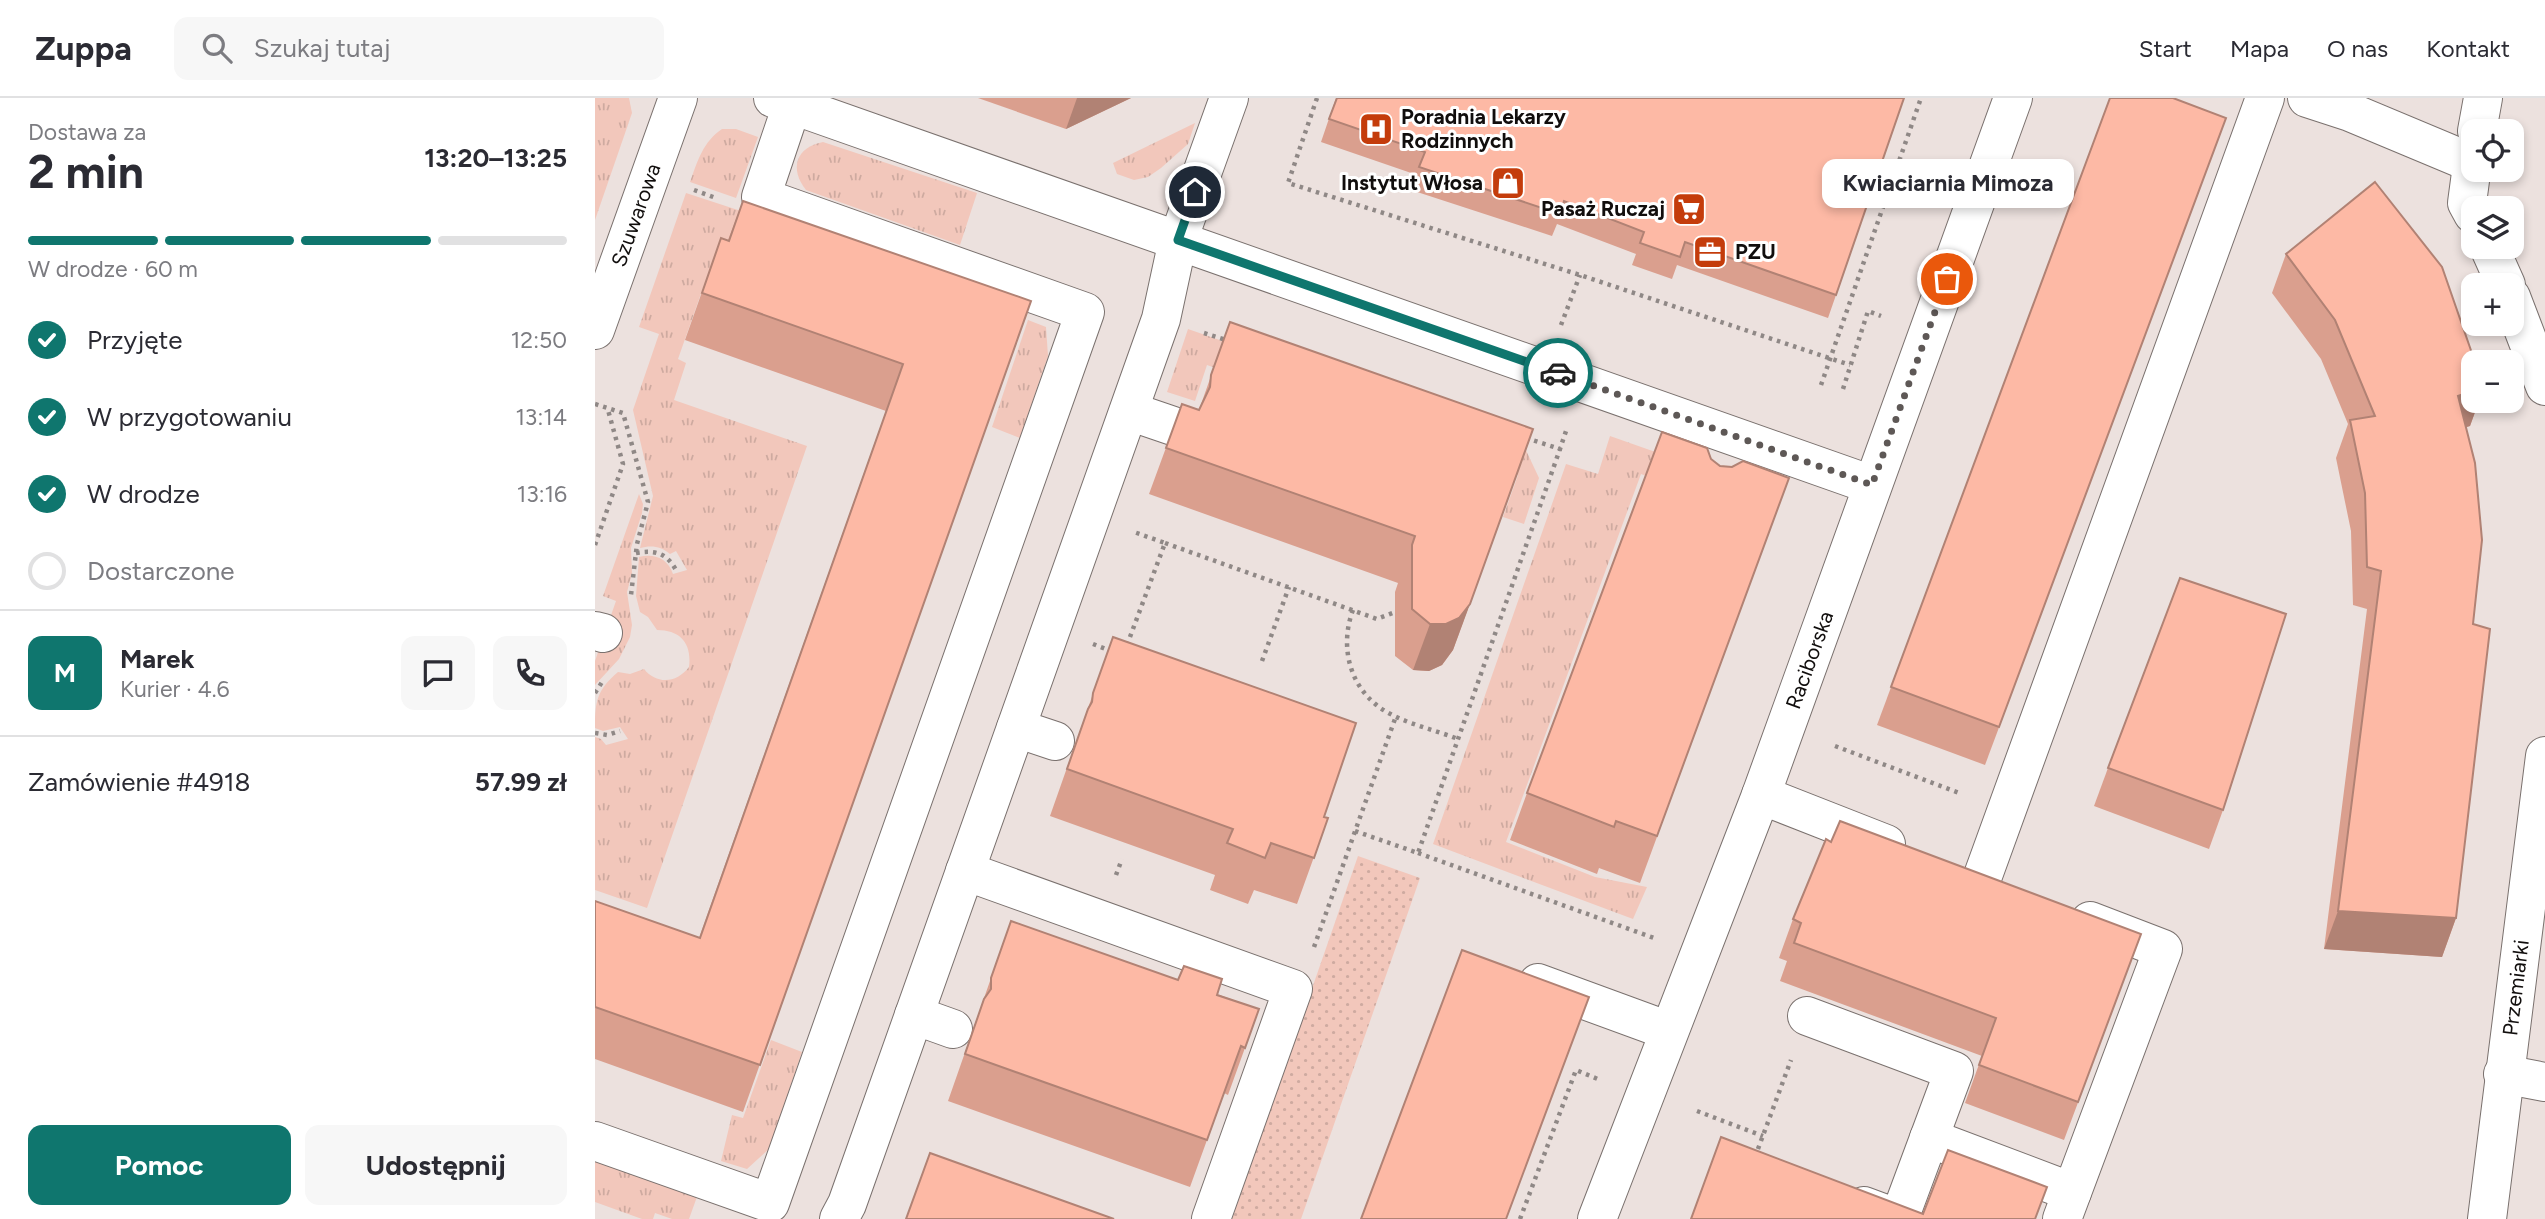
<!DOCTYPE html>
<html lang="pl">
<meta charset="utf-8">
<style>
body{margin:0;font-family:Figtree,sans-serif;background:#f7f7f7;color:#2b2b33;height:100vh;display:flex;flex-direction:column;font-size:26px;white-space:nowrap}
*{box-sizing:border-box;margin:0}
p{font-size:23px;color:#7c7c81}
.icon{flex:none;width:38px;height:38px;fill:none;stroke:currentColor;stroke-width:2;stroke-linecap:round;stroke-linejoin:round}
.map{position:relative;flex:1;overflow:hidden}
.sheet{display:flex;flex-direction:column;background:#fff;width:595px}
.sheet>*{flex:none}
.fabs{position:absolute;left:1866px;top:21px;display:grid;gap:14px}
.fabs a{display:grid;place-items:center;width:63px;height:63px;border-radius:14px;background:#fff;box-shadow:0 4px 10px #0003;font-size:35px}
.pin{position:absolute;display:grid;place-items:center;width:60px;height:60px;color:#fff;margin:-30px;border:4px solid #fff;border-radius:50%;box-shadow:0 2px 7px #0007}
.courier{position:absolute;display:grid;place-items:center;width:70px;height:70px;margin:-35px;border:5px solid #0f766e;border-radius:50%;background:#fff;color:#222;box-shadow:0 2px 9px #0007}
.bubble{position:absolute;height:49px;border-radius:14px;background:#fff;box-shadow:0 4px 10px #0003;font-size:23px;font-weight:700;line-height:49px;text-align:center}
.headline em{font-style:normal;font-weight:700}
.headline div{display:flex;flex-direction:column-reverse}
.headline{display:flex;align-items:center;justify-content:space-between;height:119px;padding:0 28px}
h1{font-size:46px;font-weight:700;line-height:52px}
.bar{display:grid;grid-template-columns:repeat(4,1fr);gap:10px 7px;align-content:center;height:84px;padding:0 28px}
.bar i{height:9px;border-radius:5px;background:#e1e1e2}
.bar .selected{background:#0f766e}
.bar p{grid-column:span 4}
.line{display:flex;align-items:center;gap:18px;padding:0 28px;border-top:2px solid #e1e1e2}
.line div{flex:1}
.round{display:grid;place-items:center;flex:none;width:74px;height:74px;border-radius:14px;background:#f7f7f7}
ol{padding:0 28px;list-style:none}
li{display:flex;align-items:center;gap:21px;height:77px}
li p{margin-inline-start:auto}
li .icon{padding:7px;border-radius:50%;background:#0f766e;color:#fff;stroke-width:4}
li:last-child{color:#7c7c81}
li i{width:38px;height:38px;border:4px solid #e1e1e2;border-radius:50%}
.button{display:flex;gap:14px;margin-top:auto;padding:14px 28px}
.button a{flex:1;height:80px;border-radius:14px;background:#0f766e;color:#fff;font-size:28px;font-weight:700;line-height:80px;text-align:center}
.button a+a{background:#f7f7f7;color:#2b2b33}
header{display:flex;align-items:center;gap:42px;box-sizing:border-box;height:98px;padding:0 35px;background:#fff;border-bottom:2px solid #e1e1e2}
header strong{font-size:33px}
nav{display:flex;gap:38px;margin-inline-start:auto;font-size:24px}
.search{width:490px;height:63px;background:#f7f7f7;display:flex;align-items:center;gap:18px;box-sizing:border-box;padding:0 24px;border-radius:14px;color:#7c7c81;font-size:26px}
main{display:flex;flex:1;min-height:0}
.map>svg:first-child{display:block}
</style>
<header>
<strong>Zuppa</strong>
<div class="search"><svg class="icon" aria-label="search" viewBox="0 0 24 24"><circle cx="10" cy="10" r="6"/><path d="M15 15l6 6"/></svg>Szukaj tutaj</div>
<nav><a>Start</a><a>Mapa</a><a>O nas</a><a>Kontakt</a></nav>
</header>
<main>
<section class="sheet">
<div class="headline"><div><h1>2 min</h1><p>Dostawa za</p></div><em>13:20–13:25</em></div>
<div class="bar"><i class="selected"></i><i class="selected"></i><i class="selected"></i><i></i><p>W drodze · 60 m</p></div>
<ol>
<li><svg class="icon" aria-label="check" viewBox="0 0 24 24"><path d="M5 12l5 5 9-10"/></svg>Przyjęte<p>12:50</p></li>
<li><svg class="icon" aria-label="check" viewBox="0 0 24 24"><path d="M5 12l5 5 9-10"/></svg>W przygotowaniu<p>13:14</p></li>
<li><svg class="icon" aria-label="check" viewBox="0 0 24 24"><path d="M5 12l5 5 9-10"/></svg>W drodze<p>13:16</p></li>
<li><i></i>Dostarczone</li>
</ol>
<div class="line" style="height:126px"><b class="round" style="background:#0f766e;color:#fff">M</b><div><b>Marek</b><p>Kurier · 4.6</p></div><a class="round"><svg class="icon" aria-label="chat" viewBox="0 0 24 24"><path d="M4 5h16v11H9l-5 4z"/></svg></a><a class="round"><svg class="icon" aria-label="phone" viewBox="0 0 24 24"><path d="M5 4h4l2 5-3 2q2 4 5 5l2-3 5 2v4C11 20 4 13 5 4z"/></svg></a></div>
<div class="line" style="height:91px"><div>Zamówienie #4918</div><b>57.99 zł</b></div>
<div class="button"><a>Pomoc</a><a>Udostępnij</a></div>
</section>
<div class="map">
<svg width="1950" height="1121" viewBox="0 0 1950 1121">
<defs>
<pattern id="grass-tufts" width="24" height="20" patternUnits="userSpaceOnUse" patternTransform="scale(1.75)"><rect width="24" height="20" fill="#f2c7bb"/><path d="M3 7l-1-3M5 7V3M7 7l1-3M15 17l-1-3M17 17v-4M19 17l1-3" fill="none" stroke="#ceaaa0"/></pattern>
<pattern id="park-dots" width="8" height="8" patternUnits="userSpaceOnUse" patternTransform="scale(1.75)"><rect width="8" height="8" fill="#f2c7bb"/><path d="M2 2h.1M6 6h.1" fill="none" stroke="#ceaaa0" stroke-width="1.8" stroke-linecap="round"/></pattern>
</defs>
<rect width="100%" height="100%" fill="#ece1de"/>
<g fill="url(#grass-tufts)">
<path d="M0,0H34L37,15L0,122Z"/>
<path d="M600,25L593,46L566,70L553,79L539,82L522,76L518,65Z"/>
<path d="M127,31H141L163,39L141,100L95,84C103,62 108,44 127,31Z"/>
<path d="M228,44L382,95L365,147L211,92C194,71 201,49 228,44Z"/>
<path d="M91,95L146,113L131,150L109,187L83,261L91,265L79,302L212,348L52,810L0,792V639L6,641L11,647L33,641L25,629L8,633L0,630C0,603 2,592 23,574L35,576L49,571C62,587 82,585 94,569C97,546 86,532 62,532L53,519L45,514L41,498L44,459C60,455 73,461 78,476L92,472L81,453L75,456C66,448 56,447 45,450L58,398L38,312L64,236L44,229Z"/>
<path d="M433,222L451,229L453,258L425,340L397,329Z"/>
<path d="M593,231L929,348L944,380L929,426L908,419L923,377L612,267L600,303L572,294Z"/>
<path d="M1015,338L1103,369L1094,394L1046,376L911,744L1000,779L1052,789L1038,821L838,746L971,366L1003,376Z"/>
<path d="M44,396L48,406L47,415L36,450L37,475L32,494L37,527L35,539L24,561L0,587V563L21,503L8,498Z"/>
<path d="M176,942L207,954L174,1051L152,1071L126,1063L137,1017L148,1020Z"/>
<path d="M0,1059L103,1096L94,1121H77L60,1115L58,1121H47L0,1104Z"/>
</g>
<path fill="url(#park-dots)" d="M763,758L825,780L706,1121H637Z"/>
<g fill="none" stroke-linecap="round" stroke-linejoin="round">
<g stroke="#7a716e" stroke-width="40">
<g id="minor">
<path d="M178,0L1277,387"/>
<path d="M1712,0L1755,14L1877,65"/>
<path d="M1882,33L1888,0"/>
<path d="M1878,60L1872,105L1878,116"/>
<path d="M1894,149L1911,187"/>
<path d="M1916,199L1950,288"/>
<path id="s1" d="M0,232L83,0"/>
<path d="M534,313L578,328"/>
<path d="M0,533L8,535"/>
<path d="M421,630L460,643"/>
<path d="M1166,697L1291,746"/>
<path d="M370,773L698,891L616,1121"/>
<path d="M1386,783L1670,0"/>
<path d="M943,885L1074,933"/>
<path d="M319,917L358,931"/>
<path d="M1212,918L1359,973L1304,1121L1269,1108"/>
<path d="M1908,976L1950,984"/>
<path d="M1334,1040L1477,1094"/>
<path d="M0,1043L175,1105L490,214L166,99L197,7"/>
<path d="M244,1121L252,1106L566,221L583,142L634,0"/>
<path id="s2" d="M1002,1121L1166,697L1418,0"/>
<path d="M1467,1121L1568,851L1495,823"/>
<path id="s3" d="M1892,1121L1950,658"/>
</g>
</g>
<g stroke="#8f8886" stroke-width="4.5" stroke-dasharray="3.5 5" stroke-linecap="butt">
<path d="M722,0L693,85L985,177L1255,267"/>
<path d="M1282,77L1297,82"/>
<path d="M99,92L121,100"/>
<path d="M966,227L985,177"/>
<path d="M609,235L634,243"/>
<path d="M1226,287L1326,0"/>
<path d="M1248,291L1273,213L1286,218"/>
<path d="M0,306L28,315L53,404L42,446L36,497"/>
<path d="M931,340L965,351L972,330"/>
<path d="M570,445L782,521L803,513"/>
<path d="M0,447L28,366L13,312"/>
<path d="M41,455C59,452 71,454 81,472"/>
<path d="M758,512C745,546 753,586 784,609C806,625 838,631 863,641"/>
<path d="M498,546L516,553"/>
<path d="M532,547L570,445L539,434"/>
<path d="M667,563L694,489"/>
<path d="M0,595L9,581"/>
<path d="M0,635L12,637L25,633"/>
<path d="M1240,648L1367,696"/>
<path d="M760,733L823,755L965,351"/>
<path d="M823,755L1059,840L1060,837"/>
<path d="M521,777L527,761"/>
<path d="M719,849L801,618"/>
<path d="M1102,1013L1168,1038"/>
<path d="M1160,1059L1196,962"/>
<path d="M925,1121L981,972L1005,982"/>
</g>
<use href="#minor" stroke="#fff" stroke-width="38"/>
</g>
<g fill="#da9f8e">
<path d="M383,0H536L471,31Z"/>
<path d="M741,0L1241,197L1233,220L1082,167L1077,181L1037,167L1041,156L962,126L957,138L816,92L822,77L726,44Z"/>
<path d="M1515,0L1631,20L1390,667L1282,627Z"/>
<path d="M148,103L436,203L148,1014L0,961V803L104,840L291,313L90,242L126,140L133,142Z"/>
<path d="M1691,156L1878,303H1884L1875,328L1871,329L1878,526L1861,820L1847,859L1729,851L1772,511L1758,507L1756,433L1741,360L1753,326L1726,261L1677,195Z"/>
<path d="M635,224L938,331L858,552L847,567L834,573L818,572L800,558V494L803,485L554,396L587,306L604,312Z"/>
<path d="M1116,361L1125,368L1194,380L1045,785L1004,770L1002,776L915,742L932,695Z"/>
<path d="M518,539L729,719L733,720L702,806L659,792L653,806L615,792L620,777L455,718Z"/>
<path d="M1513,670L1628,712L1614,751L1499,708Z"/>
<path d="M1236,744L1546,836L1469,1042L1370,1005L1387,958L1185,883L1192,863L1184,860L1198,821Z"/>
<path d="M416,823L664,911L633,997L629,995L595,1089L353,1003Z"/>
</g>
<g fill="#b18274">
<path d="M482,0H536L471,31Z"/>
<path d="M1878,293V303H1884L1875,328L1849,336L1863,298Z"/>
<path d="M875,506L858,552L847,567L834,573L818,572L835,526Z"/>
<path d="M1743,813L1861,820L1847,859L1729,851Z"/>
</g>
<g fill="#fdb9a5" stroke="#b18274" stroke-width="2">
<path d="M742,0H1309L1241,197L1090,144L1085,159L1045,145L1049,134L969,103L965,116L824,69L830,54L734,21Z"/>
<path d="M1515,0H1578L1631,20L1404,629L1296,589Z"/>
<path d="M1780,84L1847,169L1880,264H1878V293L1863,298L1880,365L1887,442L1878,526L1895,531L1861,820L1743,813L1786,473L1772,469L1770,395L1755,322L1780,318L1740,222L1691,156Z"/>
<path d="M148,103L436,203L165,967L0,909V803L105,840L308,266L107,195L126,140L134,143Z"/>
<path d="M635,224L938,331L875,506L864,520L851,526H835L817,511V447L820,438L571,350L587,306L604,312L615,289L616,277Z"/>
<path d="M1067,334L1112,350L1116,361L1125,368L1137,369L1148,363L1194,380L1062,738L1021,723L1019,729L932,695Z"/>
<path d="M1585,480L1691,516L1628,712L1513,670Z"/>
<path d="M518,539L761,625L729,719L733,720L719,760L676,745L670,760L632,745L638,731L472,671L493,611L497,604L498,595Z"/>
<path d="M1245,723L1546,836L1483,1004L1384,967L1401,920L1199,845L1206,825L1198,821L1231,741L1236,744Z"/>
<path d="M416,823L583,882L589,868L627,881L622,897L664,911L650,950L646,948L612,1042L370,956L389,901L396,891V880Z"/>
<path d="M867,852L994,899L911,1121H766Z"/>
<path d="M1126,1039L1328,1116L1353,1052L1452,1089L1440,1121H1096Z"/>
<path d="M335,1055L519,1121H311Z"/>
</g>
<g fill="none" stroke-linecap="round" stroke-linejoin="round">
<path stroke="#5e5856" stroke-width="7" stroke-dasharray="0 12.6" d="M963,275L1277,387L1352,181"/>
<path stroke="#0f766e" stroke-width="9" d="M600,94L583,142L963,275"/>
</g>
<defs>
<g id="hospital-square" transform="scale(1.75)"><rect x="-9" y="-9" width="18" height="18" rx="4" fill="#c43c0b" stroke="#fff"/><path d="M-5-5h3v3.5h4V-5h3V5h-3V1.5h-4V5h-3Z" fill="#fff"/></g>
<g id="shop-square" transform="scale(1.75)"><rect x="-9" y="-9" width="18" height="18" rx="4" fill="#c43c0b" stroke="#fff"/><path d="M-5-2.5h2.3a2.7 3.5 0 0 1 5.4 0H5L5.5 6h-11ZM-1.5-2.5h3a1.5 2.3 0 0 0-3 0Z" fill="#fff"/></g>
<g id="supermarket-square" transform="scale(1.75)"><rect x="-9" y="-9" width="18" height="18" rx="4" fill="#c43c0b" stroke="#fff"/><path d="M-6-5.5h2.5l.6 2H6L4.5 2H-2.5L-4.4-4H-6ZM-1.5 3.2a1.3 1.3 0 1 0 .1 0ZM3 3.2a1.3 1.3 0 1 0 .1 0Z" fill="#fff"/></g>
<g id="office-square" transform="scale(1.75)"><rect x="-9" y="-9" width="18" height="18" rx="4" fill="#c43c0b" stroke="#fff"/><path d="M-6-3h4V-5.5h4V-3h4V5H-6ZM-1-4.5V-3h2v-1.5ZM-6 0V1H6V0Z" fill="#fff"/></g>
</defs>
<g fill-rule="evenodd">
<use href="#hospital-square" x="781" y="31"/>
<use href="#shop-square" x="913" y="85"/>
<use href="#supermarket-square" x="1094" y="111"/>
<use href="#office-square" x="1115" y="154"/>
</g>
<g text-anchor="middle" stroke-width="6" stroke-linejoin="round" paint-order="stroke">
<g font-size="21" font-weight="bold" fill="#110e0d" stroke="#fff" text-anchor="start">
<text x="806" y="26">Poradnia Lekarzy<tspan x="806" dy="24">Rodzinnych</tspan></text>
<text x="888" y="92" text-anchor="end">Instytut Włosa</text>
<text x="1070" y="118" text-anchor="end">Pasaż Ruczaj</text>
<text x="1140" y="161">PZU</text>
</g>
<g font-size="21" fill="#110e0d" stroke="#fff">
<text dy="7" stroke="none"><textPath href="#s1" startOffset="122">Szuwarowa</textPath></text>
<text dy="7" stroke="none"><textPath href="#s2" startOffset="598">Raciborska</textPath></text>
<text dy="7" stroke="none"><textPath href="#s3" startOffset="233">Przemiarki</textPath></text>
</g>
</g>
</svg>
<div class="fabs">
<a><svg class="icon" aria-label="locate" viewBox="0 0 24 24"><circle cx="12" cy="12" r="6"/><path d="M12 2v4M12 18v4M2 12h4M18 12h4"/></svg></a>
<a><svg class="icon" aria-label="layers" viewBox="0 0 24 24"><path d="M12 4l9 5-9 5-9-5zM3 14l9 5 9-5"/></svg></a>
<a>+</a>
<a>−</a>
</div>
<div class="pin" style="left:1352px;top:181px;background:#ea580c"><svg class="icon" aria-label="bag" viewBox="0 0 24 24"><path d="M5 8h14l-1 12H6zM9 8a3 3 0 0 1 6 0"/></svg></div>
<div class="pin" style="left:600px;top:94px;background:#1f2937"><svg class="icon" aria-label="home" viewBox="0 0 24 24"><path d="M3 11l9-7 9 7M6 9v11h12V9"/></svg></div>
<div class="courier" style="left:963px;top:275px"><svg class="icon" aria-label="car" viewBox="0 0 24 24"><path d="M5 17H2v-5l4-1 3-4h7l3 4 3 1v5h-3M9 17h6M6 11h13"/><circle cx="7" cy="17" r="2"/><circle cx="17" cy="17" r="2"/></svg></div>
<div class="bubble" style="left:1227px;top:61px;width:252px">Kwiaciarnia Mimoza</div>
</div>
</main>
